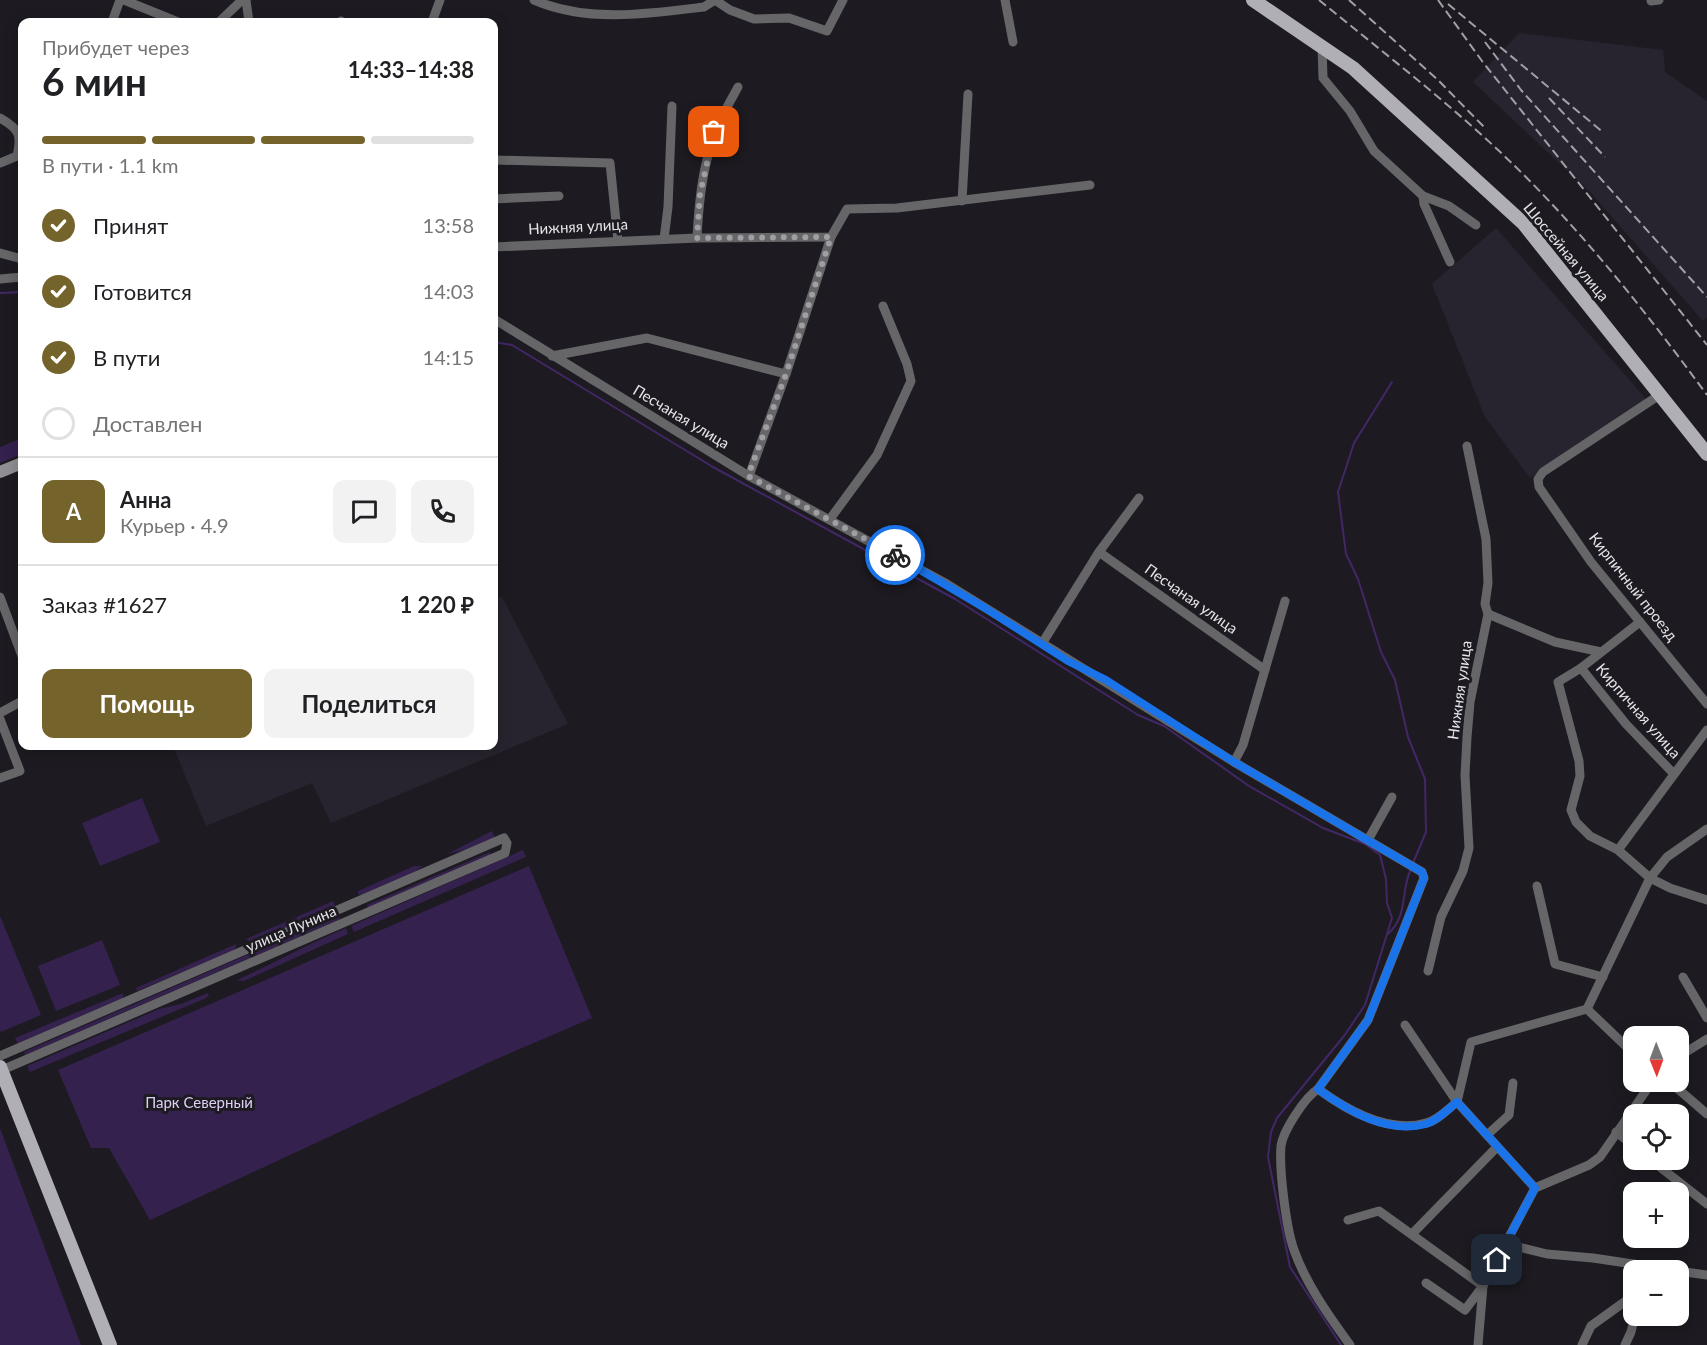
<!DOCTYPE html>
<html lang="ru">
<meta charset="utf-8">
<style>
body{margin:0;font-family:Lato,sans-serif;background:#f2f2f2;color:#202124;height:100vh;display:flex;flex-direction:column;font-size:22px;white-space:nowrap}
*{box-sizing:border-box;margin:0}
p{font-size:20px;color:#757577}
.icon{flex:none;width:33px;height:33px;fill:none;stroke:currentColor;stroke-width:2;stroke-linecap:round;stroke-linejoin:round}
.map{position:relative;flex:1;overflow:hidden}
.panel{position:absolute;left:18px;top:18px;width:480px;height:732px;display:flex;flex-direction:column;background:#fff;border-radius:12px;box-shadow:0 3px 15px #0003}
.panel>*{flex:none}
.needle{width:39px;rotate:179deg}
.controls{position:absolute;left:1623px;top:1026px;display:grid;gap:12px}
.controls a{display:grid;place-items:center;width:66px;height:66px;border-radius:12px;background:#fff;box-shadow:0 3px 15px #0003;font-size:30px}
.pin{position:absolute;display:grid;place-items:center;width:51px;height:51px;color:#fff;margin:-26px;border-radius:12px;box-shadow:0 3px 9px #0006}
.courier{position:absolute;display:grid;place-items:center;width:60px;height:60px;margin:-30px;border:4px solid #1a73e8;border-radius:50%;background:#fff;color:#222;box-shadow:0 2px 8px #0007}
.summary em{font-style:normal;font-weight:700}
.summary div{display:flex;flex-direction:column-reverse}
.summary{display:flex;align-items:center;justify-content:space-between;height:102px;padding:0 24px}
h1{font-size:39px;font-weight:700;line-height:45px}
.bar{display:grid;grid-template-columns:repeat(4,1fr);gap:9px 6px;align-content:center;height:72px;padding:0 24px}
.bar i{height:8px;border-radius:4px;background:#e0e0e0}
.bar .selected{background:#74632b}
.bar p{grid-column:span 4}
.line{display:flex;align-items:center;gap:15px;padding:0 24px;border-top:2px solid #e0e0e0}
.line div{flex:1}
.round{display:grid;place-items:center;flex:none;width:63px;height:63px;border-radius:12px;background:#f2f2f2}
ol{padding:0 24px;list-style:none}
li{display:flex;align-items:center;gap:18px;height:66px}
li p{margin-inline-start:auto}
li .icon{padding:6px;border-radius:50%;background:#74632b;color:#fff;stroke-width:4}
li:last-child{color:#757577}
li i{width:33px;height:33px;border:3px solid #e0e0e0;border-radius:50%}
.primary-button{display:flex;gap:12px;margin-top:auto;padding:12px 24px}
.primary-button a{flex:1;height:69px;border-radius:12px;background:#74632b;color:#fff;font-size:24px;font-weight:700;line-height:69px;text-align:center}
.primary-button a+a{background:#f2f2f2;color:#202124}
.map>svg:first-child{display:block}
</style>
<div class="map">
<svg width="1707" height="1345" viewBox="0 0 1707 1345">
<rect width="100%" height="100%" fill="#1d1b21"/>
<g fill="#28242f">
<path d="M1519,33L1663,50L1665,72L1707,101V317L1703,321L1591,193L1473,82Z"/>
<path d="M1496,228L1647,400L1530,478L1485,417L1432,284Z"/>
<path d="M494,597H502L568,724L331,823L312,783L206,826L173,746H494Z"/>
</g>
<g fill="#34214e">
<path d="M20,439L22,454L0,463V447Z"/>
<path d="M142,798L160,842L100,866L82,823Z"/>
<path d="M492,831L495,838L466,850L447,854Z"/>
<path d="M523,850L526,857L354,932L351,926Z"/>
<path d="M490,852L491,855L368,908L367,905Z"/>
<path d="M414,866H423L408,876L361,895L358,894V891Z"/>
<path d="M529,866L592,1018L492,1061L150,1220L109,1148H91L58,1070Z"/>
<path d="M333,901L336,908L251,943L246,939Z"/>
<path d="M339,915L340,919L25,1055L24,1052Z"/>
<path d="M0,916L41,1015L1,1032L0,1030Z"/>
<path d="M346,928L348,934L244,981L237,980C274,963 308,944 346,928Z"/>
<path d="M102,940L120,985L56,1011L38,966Z"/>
<path d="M236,944L235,950L137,991L136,988Z"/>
<path d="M123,993V999L18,1044L15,1038Z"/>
<path d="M208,993L209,996L204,999L30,1072L27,1066L159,1009L181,1004Z"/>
<path d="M0,1128L81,1345H0Z"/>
</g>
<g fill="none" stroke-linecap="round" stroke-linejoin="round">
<g stroke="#422767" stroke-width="2">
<path d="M0,293L22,292"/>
<path d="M494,342L512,345L713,467L955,599L1138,715L1164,726L1249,786L1323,828L1365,844L1380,855L1386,879L1387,903L1392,918L1365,1005L1344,1036L1277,1118L1271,1132L1268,1157L1290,1267L1341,1345"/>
<path d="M1392,382L1354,443L1338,492L1346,554L1358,579L1381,652L1395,680L1408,737L1425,779L1426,832L1413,863"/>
<path d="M1388,934C1409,915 1400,891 1411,869"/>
</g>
<g stroke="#666568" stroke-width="9">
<path d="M124,0L178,22"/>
<path d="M246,0L249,22"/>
<path d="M534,0C587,23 648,14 704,7L715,0L730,10L754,19L789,18L827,31L843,0"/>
<path d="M1005,0L1013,42"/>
<path d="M1651,1L1659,0"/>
<path d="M112,22L120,0"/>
<path d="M219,22L242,0"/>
<path d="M341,22V21"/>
<path d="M432,22L440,0"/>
<path d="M1322,46L1323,78L1350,111L1374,151L1423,196L1449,206L1476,225"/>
<path d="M0,118C19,129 22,134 17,156L0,163"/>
<path d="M494,160L610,163L618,241"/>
<path d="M1423,196L1424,204L1450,262"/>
<path d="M494,199L559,196"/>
<path d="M962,201L968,94"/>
<path d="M697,238C700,177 707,140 738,87"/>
<path d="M664,239L668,207L672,106"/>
<path d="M494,247L697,238L831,237L847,209L897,208L1090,185"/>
<path d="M0,253L22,259"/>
<path d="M0,279L22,277"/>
<path d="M494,319L749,476L947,584L1234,762L1422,872L1424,878L1368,1020L1318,1089C1305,1097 1283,1131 1281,1146C1279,1169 1286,1228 1294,1250C1306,1284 1329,1316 1350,1345"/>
<path d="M552,356L647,338L786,374"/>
<path d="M1661,394L1543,472L1538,479L1539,487L1591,562L1707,704"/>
<path d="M749,476L786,374L831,237"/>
<path d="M830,519L877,455L911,381L907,364L883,306"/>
<path d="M1099,552L1265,670"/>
<path d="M0,597L22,656"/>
<path d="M1488,614L1555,642L1601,652"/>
<path d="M1640,622L1581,668L1558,682L1579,761L1580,776L1571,810L1576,822L1590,836L1618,850L1650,878L1670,888L1707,900"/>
<path d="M1043,642L1099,552L1139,498"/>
<path d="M1581,668L1626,724L1673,773"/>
<path d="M0,713L22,701"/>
<path d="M0,719L20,771L0,778"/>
<path d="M1234,762L1243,745L1285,601"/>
<path d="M1368,840L1392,797"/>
<path d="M1618,850L1707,730"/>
<path d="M1537,886L1555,964L1603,977"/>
<path d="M1428,971L1441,917L1463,871L1469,848L1465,775L1467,737L1470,702L1488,614L1485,604L1488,583L1486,539L1467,446"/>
<path d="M1683,977L1707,1018"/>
<path d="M1587,1009L1634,1054"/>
<path d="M1405,1025L1457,1102L1535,1188"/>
<path d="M0,1056L504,838L507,843L505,853L2,1070"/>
<path d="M1678,1057L1707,1039"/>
<path d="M1670,1082L1707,1114"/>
<path d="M1318,1089C1348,1111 1388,1134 1426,1123C1437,1121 1448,1109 1457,1102L1471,1042L1587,1009L1650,878L1667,857L1707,829"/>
<path d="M1616,1132L1634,1146"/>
<path d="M1487,1135L1509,1115L1513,1083"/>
<path d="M1651,1160L1707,1204"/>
<path d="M1348,1220L1379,1211L1483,1286L1465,1310L1426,1283"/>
<path d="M1412,1234L1496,1148"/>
<path d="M1506,1244L1547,1254L1593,1258L1673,1270"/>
<path d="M1678,1271L1707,1275"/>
<path d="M1478,1345L1483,1286L1535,1188L1589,1165L1600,1157L1652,1082"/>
<path d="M1582,1345L1591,1326L1634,1295"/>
<path d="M1625,1345L1631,1332L1635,1316"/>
</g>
<path stroke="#908f94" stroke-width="12" d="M0,472L22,463"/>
<g stroke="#b1afb6" stroke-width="14">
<path d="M1253,0L1353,68L1523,223L1707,454"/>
<path d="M0,1067L110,1345"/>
</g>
<g stroke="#a2a0a5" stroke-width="2" stroke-dasharray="9 4.5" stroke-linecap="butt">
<path d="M1319,0C1379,49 1440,96 1497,149C1575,222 1644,309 1707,395"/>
<path d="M1349,0L1438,80L1486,129"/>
<path d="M1438,0L1482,61L1707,345"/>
<path d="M1448,4L1604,133"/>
<path d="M1485,42L1521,90L1707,297"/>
<path d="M1549,98L1605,157"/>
</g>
</g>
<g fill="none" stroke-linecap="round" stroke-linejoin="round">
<path stroke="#9f9ea2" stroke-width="6" stroke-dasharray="0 10.8" d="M714,132L700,194L697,238L831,237L786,374L748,476L895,555"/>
<path stroke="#1a73e8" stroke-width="8" d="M895,555L985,608L1068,661L1106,680L1234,762L1422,872L1424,878L1368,1020L1318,1089C1348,1111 1387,1134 1426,1124C1437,1121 1448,1109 1457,1102L1535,1188L1497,1260"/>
</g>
<g text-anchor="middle" stroke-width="6" stroke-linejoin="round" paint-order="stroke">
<g font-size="15" fill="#e5e4e8" stroke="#1d1b21">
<text transform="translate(578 227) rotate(-3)" y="5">Нижняя улица</text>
<text transform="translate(1566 252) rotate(50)" y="5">Шоссейная улица</text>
<text transform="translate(681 417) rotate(31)" y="5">Песчаная улица</text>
<text transform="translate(1633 587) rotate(52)" y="5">Кирпичный проезд</text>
<text transform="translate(1191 599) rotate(35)" y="5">Песчаная улица</text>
<text transform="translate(1460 690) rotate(-82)" y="5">Нижняя улица</text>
<text transform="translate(1638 711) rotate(49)" y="5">Кирпичная улица</text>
<text transform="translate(291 929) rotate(-23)" y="5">улица Лунина</text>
</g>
<g font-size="15" fill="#ddd0f7" stroke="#1d1b21">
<text x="199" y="1108">Парк Северный</text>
</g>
</g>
</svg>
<div class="controls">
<a><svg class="needle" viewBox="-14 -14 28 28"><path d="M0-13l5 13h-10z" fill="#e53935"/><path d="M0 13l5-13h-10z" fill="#757577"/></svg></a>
<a><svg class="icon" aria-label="locate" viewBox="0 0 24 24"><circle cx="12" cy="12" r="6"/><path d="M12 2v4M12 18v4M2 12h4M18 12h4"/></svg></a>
<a>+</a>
<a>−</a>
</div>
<div class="pin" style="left:714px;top:132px;background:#ea580c"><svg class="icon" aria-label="bag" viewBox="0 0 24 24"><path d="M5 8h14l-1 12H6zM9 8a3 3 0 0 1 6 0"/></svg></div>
<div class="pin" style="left:1497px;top:1260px;background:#1f2937"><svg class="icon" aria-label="home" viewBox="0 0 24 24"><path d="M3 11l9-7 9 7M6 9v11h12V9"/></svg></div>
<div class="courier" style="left:895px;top:555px"><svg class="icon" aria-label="bike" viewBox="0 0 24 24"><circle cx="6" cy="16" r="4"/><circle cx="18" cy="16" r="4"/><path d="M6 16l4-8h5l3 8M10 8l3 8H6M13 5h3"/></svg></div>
<section class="panel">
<div class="summary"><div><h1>6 мин</h1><p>Прибудет через</p></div><em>14:33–14:38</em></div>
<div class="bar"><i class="selected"></i><i class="selected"></i><i class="selected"></i><i></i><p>В пути · 1.1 km</p></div>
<ol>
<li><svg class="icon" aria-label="check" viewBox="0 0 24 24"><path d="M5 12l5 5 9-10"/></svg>Принят<p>13:58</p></li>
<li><svg class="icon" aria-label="check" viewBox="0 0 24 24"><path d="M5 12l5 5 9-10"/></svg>Готовится<p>14:03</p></li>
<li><svg class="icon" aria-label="check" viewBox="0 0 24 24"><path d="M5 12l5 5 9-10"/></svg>В пути<p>14:15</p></li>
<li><i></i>Доставлен</li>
</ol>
<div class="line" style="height:108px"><b class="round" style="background:#74632b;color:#fff">А</b><div><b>Анна</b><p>Курьер · 4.9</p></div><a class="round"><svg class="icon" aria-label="chat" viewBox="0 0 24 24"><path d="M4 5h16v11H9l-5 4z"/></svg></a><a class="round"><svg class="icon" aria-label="phone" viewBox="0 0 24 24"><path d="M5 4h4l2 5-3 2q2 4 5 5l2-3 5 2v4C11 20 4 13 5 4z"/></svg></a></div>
<div class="line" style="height:78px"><div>Заказ #1627</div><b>1 220 ₽</b></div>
<div class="primary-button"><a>Помощь</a><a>Поделиться</a></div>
</section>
</div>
